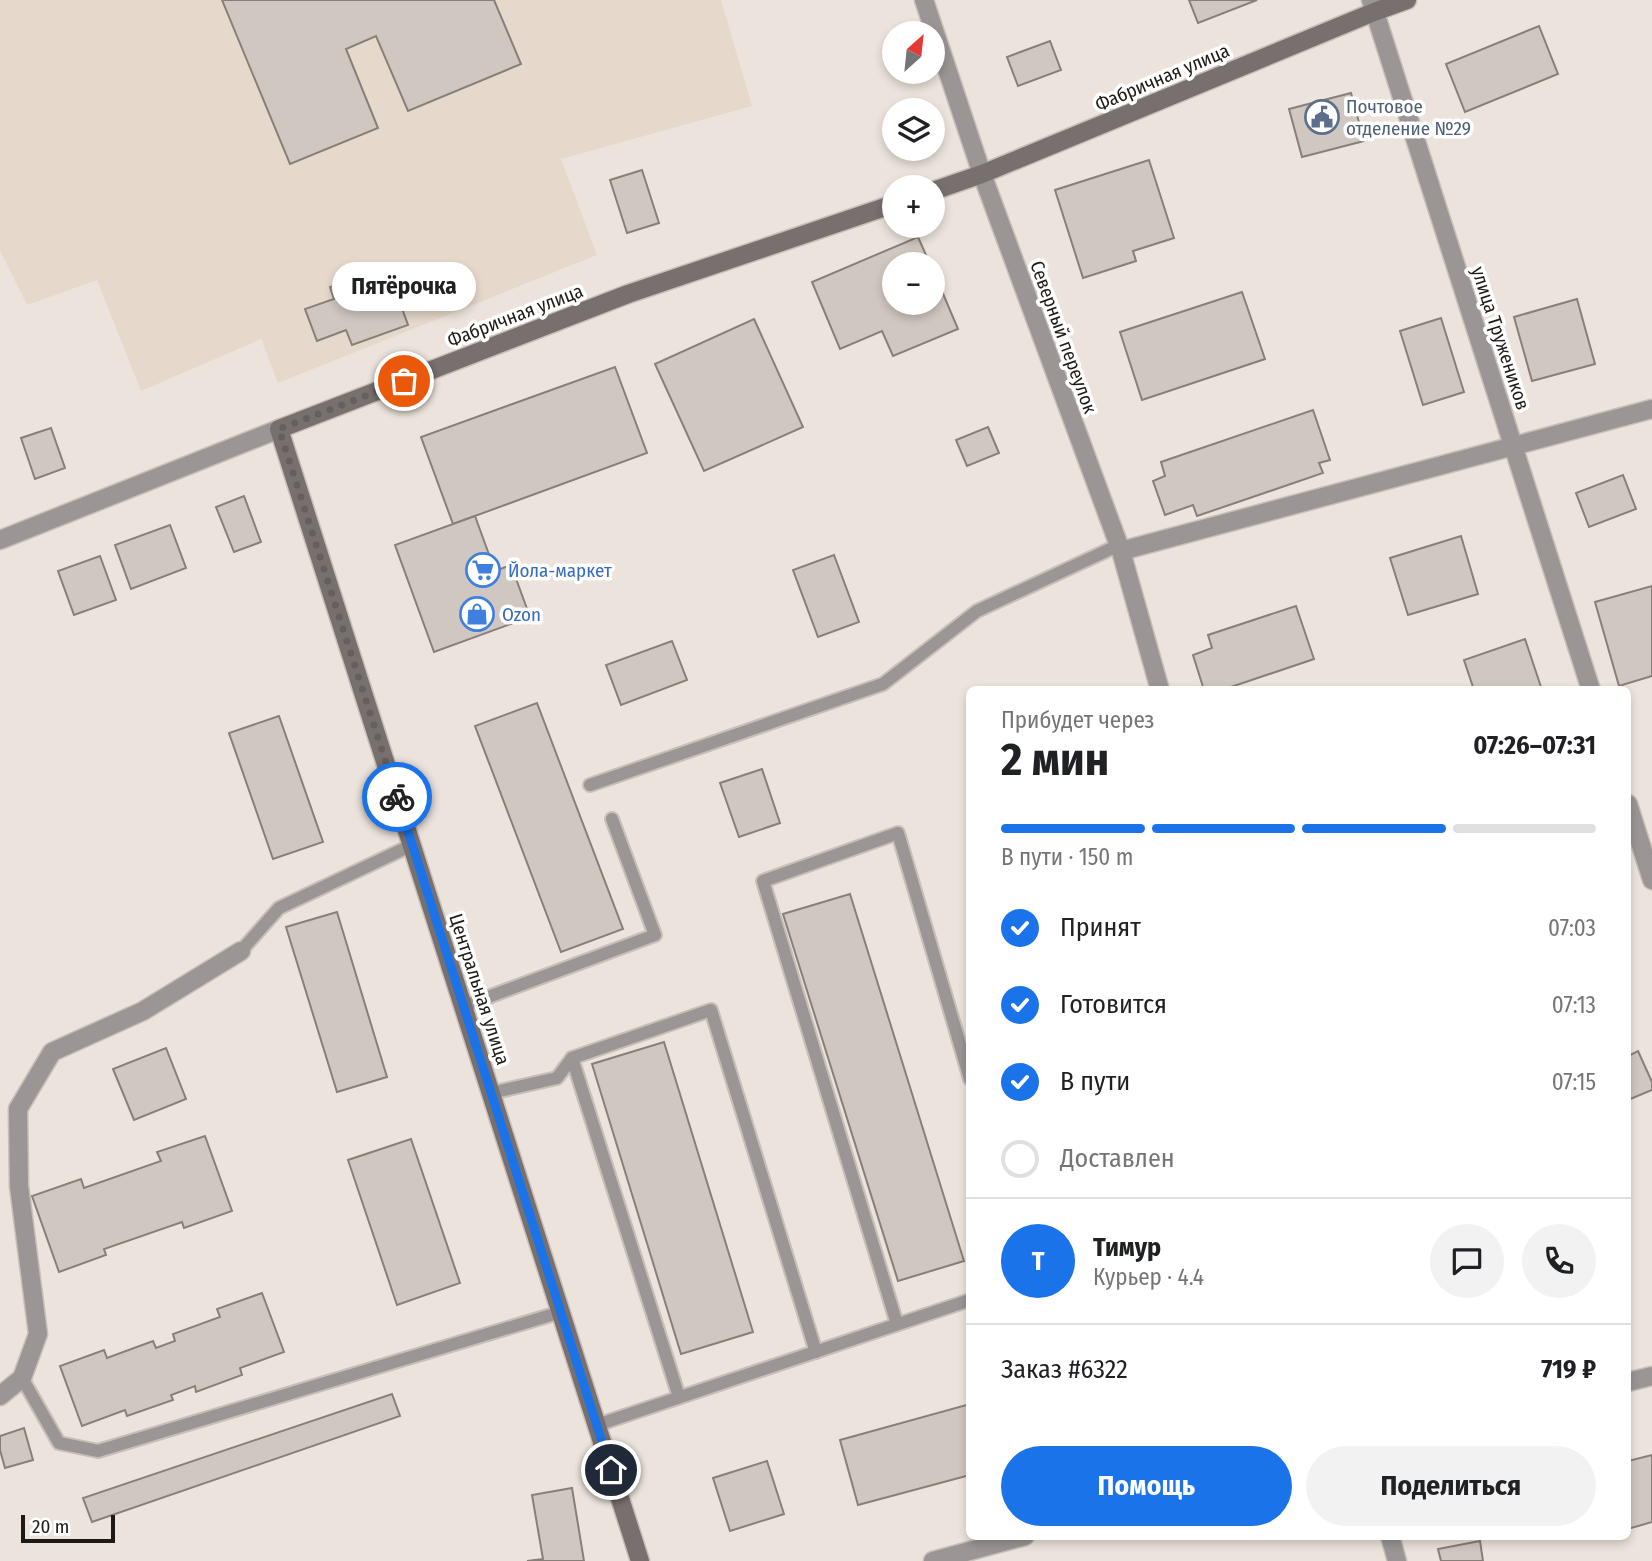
<!DOCTYPE html>
<html lang="ru">
<meta charset="utf-8">
<style>
body{margin:0;font-family:"Fira Sans Condensed",sans-serif;background:#f2f2f2;color:#202124;height:100vh;display:flex;flex-direction:column;font-size:26px;white-space:nowrap}
*{box-sizing:border-box;margin:0}
p{font-size:23px;color:#757577}
.icon{flex:none;width:38px;height:38px;fill:none;stroke:currentColor;stroke-width:2;stroke-linecap:round;stroke-linejoin:round}
.map{position:relative;flex:1;overflow:hidden}
.details{position:absolute;left:966px;top:686px;width:665px;height:854px;display:flex;flex-direction:column;background:#fff;border-radius:10px;box-shadow:0 4px 10px #0003}
.details>*{flex:none}
.needle{width:46px;rotate:27deg}
.controls{position:absolute;left:882px;top:21px;display:grid;gap:14px}
.controls a{display:grid;place-items:center;width:63px;height:63px;border-radius:50%;background:#fff;box-shadow:0 4px 10px #0003;font-size:35px}
.scale{position:absolute;left:21px;bottom:18px;width:94px;box-sizing:border-box;padding-left:7px;border:4px solid #1c1916;border-top:0;font-size:19px;line-height:24px;white-space:nowrap;color:#1c1916;-webkit-text-stroke:5px #fff;paint-order:stroke}
.pin{position:absolute;display:grid;place-items:center;width:60px;height:60px;color:#fff;margin:-30px;border:4px solid #fff;border-radius:50%;box-shadow:0 2px 7px #0007}
.courier{position:absolute;display:grid;place-items:center;width:70px;height:70px;margin:-35px;border:5px solid #1a73e8;border-radius:50%;background:#fff;color:#222;box-shadow:0 2px 9px #0007}
.bubble{position:absolute;height:49px;border-radius:24px;background:#fff;box-shadow:0 4px 10px #0003;font-size:23px;font-weight:700;line-height:49px;text-align:center}
.overview em{font-style:normal;font-weight:700}
.overview div{display:flex;flex-direction:column-reverse}
.overview{display:flex;align-items:center;justify-content:space-between;height:119px;padding:0 35px}
h1{font-size:46px;font-weight:700;line-height:52px}
.bar{display:grid;grid-template-columns:repeat(4,1fr);gap:10px 7px;align-content:center;height:84px;padding:0 35px}
.bar i{height:9px;border-radius:5px;background:#e0e0e0}
.bar .selected{background:#1a73e8}
.bar p{grid-column:span 4}
.line{display:flex;align-items:center;gap:18px;padding:0 35px;border-top:2px solid #e0e0e0}
.line div{flex:1}
.round{display:grid;place-items:center;flex:none;width:74px;height:74px;border-radius:37px;background:#f2f2f2}
ol{padding:0 35px;list-style:none}
li{display:flex;align-items:center;gap:21px;height:77px}
li p{margin-inline-start:auto}
li .icon{padding:7px;border-radius:50%;background:#1a73e8;color:#fff;stroke-width:4}
li:last-child{color:#757577}
li i{width:38px;height:38px;border:4px solid #e0e0e0;border-radius:50%}
.cta{display:flex;gap:14px;margin-top:auto;padding:14px 35px}
.cta a{flex:1;height:80px;border-radius:42px;background:#1a73e8;color:#fff;font-size:28px;font-weight:700;line-height:80px;text-align:center}
.cta a+a{background:#f2f2f2;color:#202124}
.map>svg:first-child{display:block}
</style>
<div class="map">
<svg width="1652" height="1561" viewBox="0 0 1652 1561">
<rect width="100%" height="100%" fill="#ece4dc"/>
<path fill="#e6d8cb" d="M0,0H721L752,106L561,159L597,255L278,383L261,339L141,391L97,280L27,305L0,251Z"/>
<g fill="#d0c7c0" stroke="#878079" stroke-width="2">
<path d="M222,0H494L521,64L408,111L376,36L346,49L378,128L290,164Z"/>
<path d="M1189,0H1257L1198,23Z"/>
<path d="M1539,26L1558,74L1465,112L1446,64Z"/>
<path d="M1050,41L1061,70L1018,86L1007,57Z"/>
<path d="M1351,93L1364,141L1302,157L1289,109Z"/>
<path d="M1149,160L1174,238L1133,251L1136,261L1083,278L1055,190Z"/>
<path d="M642,170L659,223L627,233L610,180Z"/>
<path d="M918,237L930,264H894V303H933V270L958,329L893,356L882,331L840,349L812,282Z"/>
<path d="M387,267L408,325L352,345L346,330L317,341L305,309L334,299L330,287Z"/>
<path d="M1242,292L1265,359L1142,400L1120,332Z"/>
<path d="M1577,299L1595,364L1532,381L1514,317Z"/>
<path d="M1441,318L1464,392L1423,405L1400,331Z"/>
<path d="M754,319L803,427L704,471L655,364Z"/>
<path d="M615,367L647,453L453,524L421,437Z"/>
<path d="M1313,410L1330,460L1319,463L1323,473L1197,516L1193,505L1165,515L1153,481L1165,476L1161,462Z"/>
<path d="M988,427L999,453L967,466L956,440Z"/>
<path d="M51,428L65,468L35,479L21,438Z"/>
<path d="M1623,475L1636,509L1589,527L1576,493Z"/>
<path d="M244,496L261,542L234,552L216,507Z"/>
<path d="M475,516L495,571L511,565L530,617L434,652L395,545Z"/>
<path d="M170,525L186,568L131,589L115,545Z"/>
<path d="M1461,536L1478,594L1408,615L1390,558Z"/>
<path d="M834,555L859,622L818,637L793,570Z"/>
<path d="M100,556L116,600L74,615L58,571Z"/>
<path d="M1652,586V676L1619,686L1595,602Z"/>
<path d="M1296,606L1314,659L1222,690H1204L1193,655L1212,648L1208,635Z"/>
<path d="M1525,639L1542,690H1474L1464,660Z"/>
<path d="M672,641L687,680L621,705L606,665Z"/>
<path d="M537,703L623,929L561,952L475,726Z"/>
<path d="M279,716L323,842L273,859L229,733Z"/>
<path d="M762,769L780,823L739,837L720,783Z"/>
<path d="M850,894L964,1261L898,1281L783,914Z"/>
<path d="M337,912L387,1077L337,1092L286,927Z"/>
<path d="M664,1042L753,1332L681,1354L592,1064Z"/>
<path d="M166,1048L186,1099L134,1120L113,1069Z"/>
<path d="M1638,1051L1652,1082V1090L1628,1100V1056Z"/>
<path d="M205,1136L232,1211L184,1228L182,1222L104,1249L106,1255L59,1272L32,1196L81,1179L84,1188L161,1161L157,1152Z"/>
<path d="M411,1139L460,1283L397,1305L348,1160Z"/>
<path d="M262,1293L284,1352L240,1368L242,1375L196,1392L195,1386L171,1395L173,1400L127,1416L125,1410L82,1426L60,1366L104,1350L107,1358L153,1341L156,1348L175,1341L173,1334L220,1317L217,1309Z"/>
<path d="M392,1394L400,1416L92,1522L83,1498Z"/>
<path d="M970,1404V1475L858,1505L840,1440Z"/>
<path d="M24,1428L33,1460L5,1468L0,1450V1436Z"/>
<path d="M1652,1455V1522L1628,1529V1461Z"/>
<path d="M767,1461L784,1514L730,1531L713,1478Z"/>
<path d="M572,1488L584,1561H527L543,1559L532,1495Z"/>
<path d="M1480,1541L1483,1561H1441L1438,1549Z"/>
</g>
<g fill="none" stroke-linecap="round" stroke-linejoin="round">
<g stroke="#c7bfb8" stroke-width="16">
<g id="lane">
<path d="M590,785L883,684L977,611L1119,545"/>
<path d="M241,951L279,908L412,845"/>
<path d="M464,1006L655,935L612,819"/>
<path d="M572,1058L679,1397"/>
<path d="M491,1093L557,1078L572,1058L711,1010L816,1352"/>
<path d="M897,1324L763,881L898,833L970,1079"/>
<path d="M22,1378L59,1443L98,1451L561,1312"/>
<path d="M597,1425L970,1300"/>
</g>
</g>
<g stroke="#c7bfb8" stroke-width="21">
<g id="street">
<path d="M924,0L982,174L1121,551L1160,690"/>
<path d="M1371,0L1591,690"/>
<path d="M0,540L279,429"/>
<path d="M1121,551L1652,409"/>
<path d="M1628,804L1652,880"/>
<path d="M1628,1382L1652,1376"/>
<path d="M0,1396L22,1378L38,1334L19,1186L18,1109L52,1052L143,1011L241,951"/>
<path d="M1390,1536L1397,1561"/>
<path d="M933,1561L1025,1536"/>
</g>
</g>
<g stroke="#c7bfb8" stroke-width="21">
<g id="secondary">
<path d="M933,191L982,174L1374,12L1407,0"/>
<path d="M640,1561L279,429L628,294L894,204"/>
</g>
</g>
<use href="#lane" stroke="#9b9695" stroke-width="12"/>
<use href="#street" stroke="#9b9695" stroke-width="18"/>
<use href="#secondary" stroke="#78706f" stroke-width="18"/>
</g>
<g fill="none" stroke-linecap="round" stroke-linejoin="round">
<path stroke="#65605b" stroke-width="7" stroke-dasharray="0 12.6" d="M397,797L279,429L404,381"/>
<path stroke="#1a73e8" stroke-width="9" d="M397,797L611,1470"/>
</g>
<defs>
<g id="civic-ring" transform="scale(1.75)"><circle r="9.5" fill="#fff" stroke="#5c6f8a" stroke-width="1.5"/><path d="M-.6-6.5H3V-4.5H.6V-3L4-1V1h2V6H-6V1h2V-1L-.6-3ZM-1.2 2.5V6h2.4V2.5Z" fill="#5c6f8a"/></g>
<g id="supermarket-ring" transform="scale(1.75)"><circle r="9.5" fill="#fff" stroke="#3f7fe0" stroke-width="1.5"/><path d="M-6-5.5h2.5l.6 2H6L4.5 2H-2.5L-4.4-4H-6ZM-1.5 3.2a1.3 1.3 0 1 0 .1 0ZM3 3.2a1.3 1.3 0 1 0 .1 0Z" fill="#3f7fe0"/></g>
<g id="shop-ring" transform="scale(1.75)"><circle r="9.5" fill="#fff" stroke="#3f7fe0" stroke-width="1.5"/><path d="M-5-2.5h2.3a2.7 3.5 0 0 1 5.4 0H5L5.5 6h-11ZM-1.5-2.5h3a1.5 2.3 0 0 0-3 0Z" fill="#3f7fe0"/></g>
</defs>
<g fill-rule="evenodd">
<use href="#civic-ring" x="1322" y="117"/>
<use href="#supermarket-ring" x="483" y="570"/>
<use href="#shop-ring" x="477" y="614"/>
</g>
<g text-anchor="middle" stroke-width="7" stroke-linejoin="round" paint-order="stroke">
<g font-size="19" fill="#1c1916" stroke="#fff">
<text transform="translate(1162 77) rotate(-23)" y="7">Фабричная улица</text>
<text transform="translate(515 315) rotate(-21)" y="7">Фабричная улица</text>
<text transform="translate(1064 337) rotate(70)" y="7">Северный переулок</text>
<text transform="translate(1501 338) rotate(72)" y="7">улица Тружеников</text>
<text transform="translate(480 989) rotate(72)" y="7">Центральная улица</text>
</g>
<g font-size="19" fill="#4e5e75" stroke="#fff" text-anchor="start">
<text x="1346" y="113">Почтовое<tspan x="1346" dy="22">отделение №29</tspan></text>
</g>
<g font-size="19" fill="#366cbe" stroke="#fff" text-anchor="start">
<text x="508" y="577">Йола-маркет</text>
<text x="502" y="621">Ozon</text>
</g>
</g>
</svg>
<div class="controls">
<a><svg class="needle" viewBox="-14 -14 28 28"><path d="M0-13l5 13h-10z" fill="#e53935"/><path d="M0 13l5-13h-10z" fill="#757577"/></svg></a>
<a><svg class="icon" aria-label="layers" viewBox="0 0 24 24"><path d="M12 4l9 5-9 5-9-5zM3 14l9 5 9-5"/></svg></a>
<a>+</a>
<a>−</a>
</div>
<div class="scale">20 m</div>
<div class="pin" style="left:404px;top:381px;background:#ea580c"><svg class="icon" aria-label="bag" viewBox="0 0 24 24"><path d="M5 8h14l-1 12H6zM9 8a3 3 0 0 1 6 0"/></svg></div>
<div class="pin" style="left:611px;top:1470px;background:#1f2937"><svg class="icon" aria-label="home" viewBox="0 0 24 24"><path d="M3 11l9-7 9 7M6 9v11h12V9"/></svg></div>
<div class="courier" style="left:397px;top:797px"><svg class="icon" aria-label="bike" viewBox="0 0 24 24"><circle cx="6" cy="16" r="4"/><circle cx="18" cy="16" r="4"/><path d="M6 16l4-8h5l3 8M10 8l3 8H6M13 5h3"/></svg></div>
<div class="bubble" style="left:332px;top:262px;width:144px">Пятёрочка</div>
<section class="details">
<div class="overview"><div><h1>2 мин</h1><p>Прибудет через</p></div><em>07:26–07:31</em></div>
<div class="bar"><i class="selected"></i><i class="selected"></i><i class="selected"></i><i></i><p>В пути · 150 m</p></div>
<ol>
<li><svg class="icon" aria-label="check" viewBox="0 0 24 24"><path d="M5 12l5 5 9-10"/></svg>Принят<p>07:03</p></li>
<li><svg class="icon" aria-label="check" viewBox="0 0 24 24"><path d="M5 12l5 5 9-10"/></svg>Готовится<p>07:13</p></li>
<li><svg class="icon" aria-label="check" viewBox="0 0 24 24"><path d="M5 12l5 5 9-10"/></svg>В пути<p>07:15</p></li>
<li><i></i>Доставлен</li>
</ol>
<div class="line" style="height:126px"><b class="round" style="background:#1a73e8;color:#fff">Т</b><div><b>Тимур</b><p>Курьер · 4.4</p></div><a class="round"><svg class="icon" aria-label="chat" viewBox="0 0 24 24"><path d="M4 5h16v11H9l-5 4z"/></svg></a><a class="round"><svg class="icon" aria-label="phone" viewBox="0 0 24 24"><path d="M5 4h4l2 5-3 2q2 4 5 5l2-3 5 2v4C11 20 4 13 5 4z"/></svg></a></div>
<div class="line" style="height:91px"><div>Заказ #6322</div><b>719 ₽</b></div>
<div class="cta"><a>Помощь</a><a>Поделиться</a></div>
</section>
</div>
